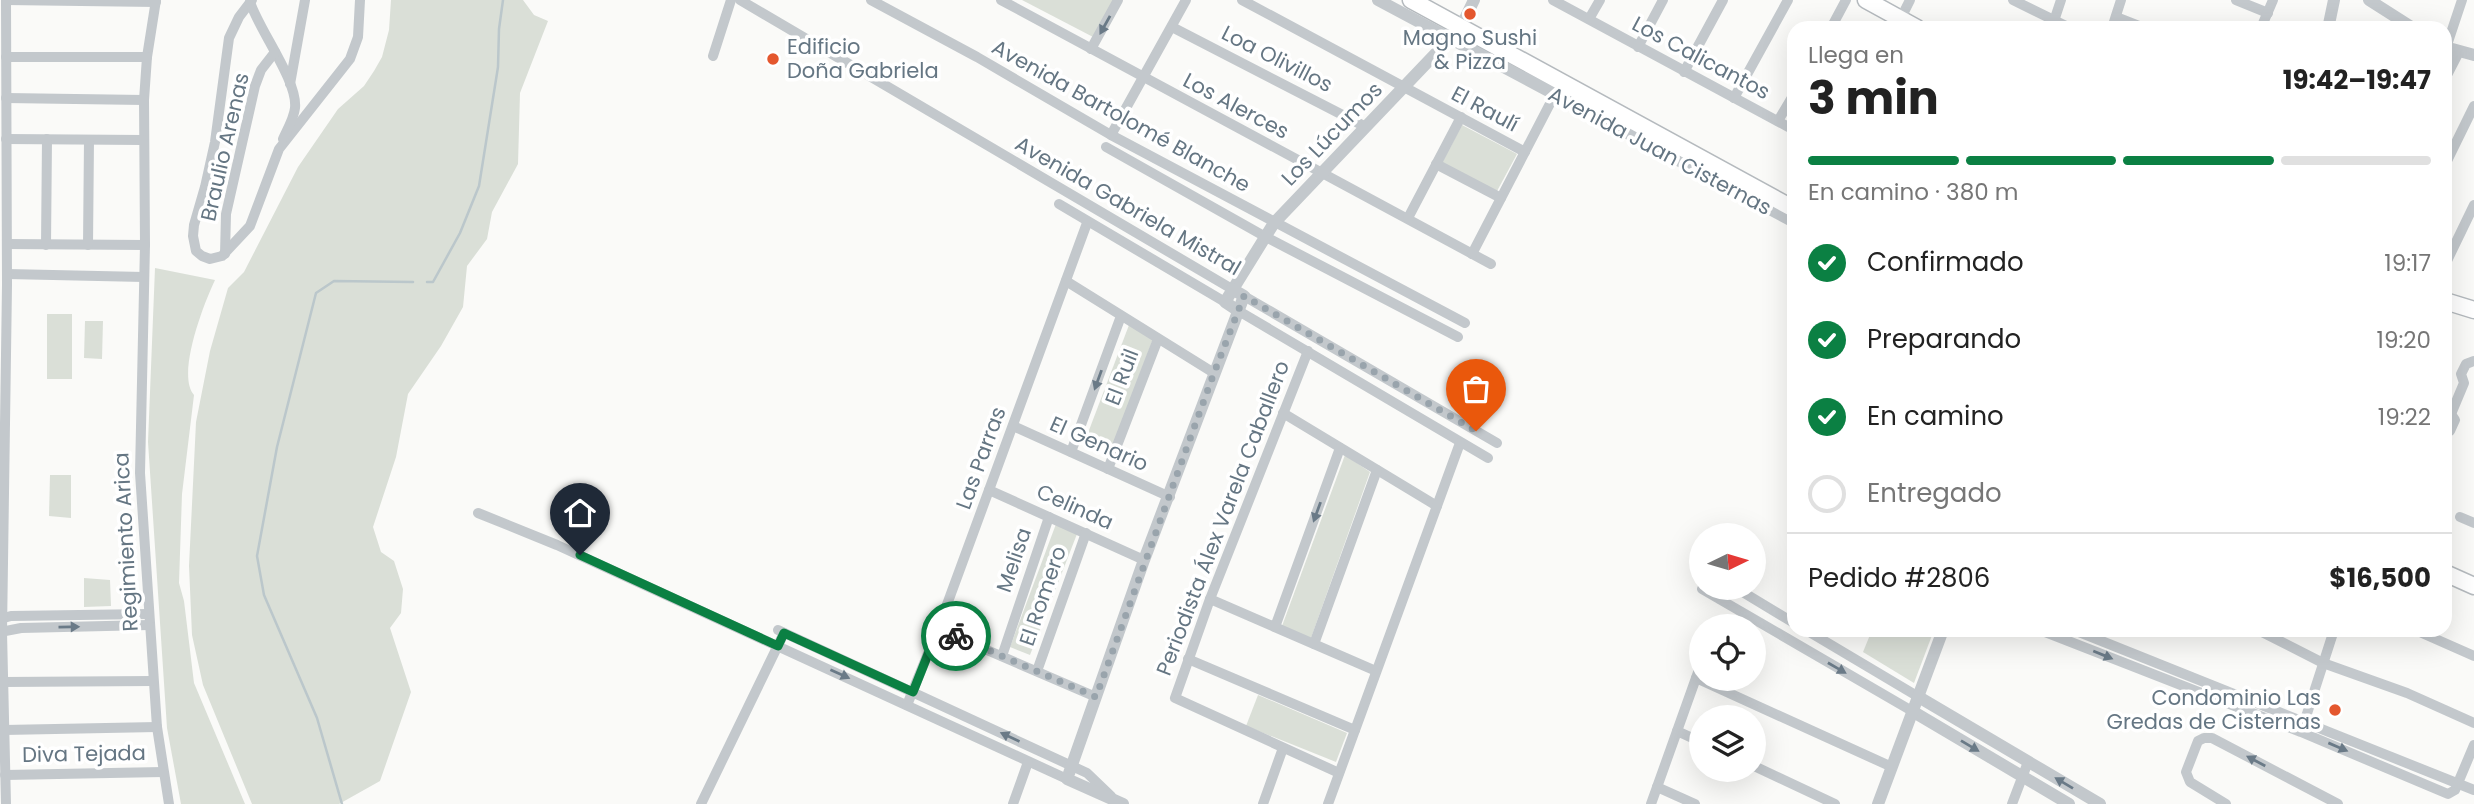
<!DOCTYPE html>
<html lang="es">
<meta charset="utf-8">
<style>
body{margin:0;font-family:Poppins,sans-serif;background:#f2f2f2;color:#222;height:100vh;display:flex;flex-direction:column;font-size:26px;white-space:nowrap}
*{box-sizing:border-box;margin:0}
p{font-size:23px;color:#767676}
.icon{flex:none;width:38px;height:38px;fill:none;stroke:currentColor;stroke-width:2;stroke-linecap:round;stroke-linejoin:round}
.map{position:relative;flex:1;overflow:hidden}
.details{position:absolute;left:1787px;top:21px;width:665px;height:616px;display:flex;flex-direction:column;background:#fff;border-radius:21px;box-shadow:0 7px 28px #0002}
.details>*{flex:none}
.needle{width:46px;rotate:85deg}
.fabs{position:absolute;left:1689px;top:523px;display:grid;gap:14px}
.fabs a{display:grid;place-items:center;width:77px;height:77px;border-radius:50%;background:#fff;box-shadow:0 7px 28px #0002;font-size:35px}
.pin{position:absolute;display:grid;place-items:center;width:60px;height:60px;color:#fff;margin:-72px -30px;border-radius:50% 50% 50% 0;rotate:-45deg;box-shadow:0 0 7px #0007}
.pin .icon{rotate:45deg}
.courier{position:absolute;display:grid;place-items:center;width:70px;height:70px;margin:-35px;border:5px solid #0b8043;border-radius:50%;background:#fff;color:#222;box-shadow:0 2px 9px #0007}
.overview em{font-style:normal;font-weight:700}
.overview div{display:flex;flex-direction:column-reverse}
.overview{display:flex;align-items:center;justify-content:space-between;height:119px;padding:0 21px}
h1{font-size:46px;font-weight:700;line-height:52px}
.bar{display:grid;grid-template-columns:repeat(4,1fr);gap:10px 7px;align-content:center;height:84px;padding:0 21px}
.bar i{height:9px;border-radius:5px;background:#e0e0e0}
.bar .on{background:#0b8043}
.bar p{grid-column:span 4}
.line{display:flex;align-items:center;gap:18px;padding:0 21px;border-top:2px solid #e0e0e0}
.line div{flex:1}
ol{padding:0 21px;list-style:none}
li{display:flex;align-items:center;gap:21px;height:77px}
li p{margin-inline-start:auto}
li .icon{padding:7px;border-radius:50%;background:#0b8043;color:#fff;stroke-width:4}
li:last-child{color:#767676}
li i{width:38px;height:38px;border:4px solid #e0e0e0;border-radius:50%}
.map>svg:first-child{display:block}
</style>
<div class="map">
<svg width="2474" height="804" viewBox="0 0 2474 804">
<rect width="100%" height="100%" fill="#fafaf8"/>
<g fill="#dadfd7">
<path d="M391,0H523L534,15L548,21L520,93L518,164L492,212L487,239L467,266L463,307L441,346L408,394L396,457L373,527L381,552L394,561L403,589L401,613L390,628L411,692L380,781L339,804H252L203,685L192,635L189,566L196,422L210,351L228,288L244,272L298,167L338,109L364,86L374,71L382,57L389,30Z"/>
<path d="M1022,0H1114L1095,38Z"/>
<path d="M1462,125L1517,154L1496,193L1442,163Z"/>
<path d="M155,268L215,280C204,303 176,375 194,395L182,494L179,583L184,601L194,683L245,804H181L167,728L148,442Z"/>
<rect x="47" y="314" width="25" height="65"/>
<path d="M85,321H103L102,359L84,358Z"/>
<path d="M1129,325L1153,339L1109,457L1083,446Z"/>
<path d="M1345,455L1370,472L1311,638L1282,626Z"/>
<path d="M50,475H71V518L49,516Z"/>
<path d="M1056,524L1077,534L1030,655L1010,647Z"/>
<path d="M84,578L110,580L111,606L84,607Z"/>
<path d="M1872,630H1934L1914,683L1863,652Z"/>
<path d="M1258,695L1347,733L1336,762L1246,726Z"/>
</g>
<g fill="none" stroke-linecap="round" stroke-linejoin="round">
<g stroke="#bbc7cb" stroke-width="2.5">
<path d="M427,282H433L460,233L479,186L498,67L499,29L503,0"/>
<path d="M342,804L317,718L264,595L257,556L277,447L316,293L334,281L413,282"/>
</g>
<g stroke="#b5babe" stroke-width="19">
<g id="primary">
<path d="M1411,0L1794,209"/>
<path d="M1866,0L1917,28"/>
<path d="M2445,301L2474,310"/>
<path d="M2445,573L2474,586"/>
</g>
</g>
<g stroke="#c3c8cc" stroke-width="10">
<path d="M6,0L156,2"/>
<path d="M156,0L147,57L144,100L145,245L140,473L157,727L169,804"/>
<path d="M252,0L239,17L229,38L215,142L205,187L194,225L193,236L196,251L202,256L210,259L222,256L250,226L279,149L350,59L358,37L360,0"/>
<path d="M740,0L1232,289"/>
<path d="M871,0L977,57L1111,135L1465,323"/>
<path d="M1001,0L1491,264"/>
<path d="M1242,0L1525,152"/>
<path d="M1553,0L1794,130"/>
<path d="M2013,0L2070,28"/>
<path d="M2236,0L2268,13"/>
<path d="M250,2C259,30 298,81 295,108C294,118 287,130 283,139"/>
<path d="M2116,17L2144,28"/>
<path d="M1589,19L1600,0"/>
<path d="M2054,21L2061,0"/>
<path d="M1172,27L1364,126"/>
<path d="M1831,28L1846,0"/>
<path d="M1896,28L1910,0"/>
<path d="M2112,28L2121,0"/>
<path d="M2261,28L2273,0"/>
<path d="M1638,47L1663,0"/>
<path d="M2446,48L2462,0"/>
<path d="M1091,49L1118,0"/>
<path d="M713,56L731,0"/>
<path d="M6,57H147"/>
<path d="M1684,72L1723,0"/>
<path d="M2445,79L2459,52"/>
<path d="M290,84L305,0"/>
<path d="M6,98L144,100"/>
<path d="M1734,98L1788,0"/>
<path d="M1778,121L1794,94"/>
<path d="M1111,135L1186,0"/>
<path d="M6,139L143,140"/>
<path d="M1106,147L1264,236L1458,337"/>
<path d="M1436,164L1501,198"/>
<path d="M2445,165L2474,106"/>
<path d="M1059,204L1225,302"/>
<path d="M1408,218L1461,117"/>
<path d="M7,244L145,245"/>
<path d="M46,245L47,139"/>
<path d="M88,245L89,140"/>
<path d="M225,254L226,214L255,86L261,70L275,52"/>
<path d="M1472,254L1555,94"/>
<path d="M2445,265L2474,205"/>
<path d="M7,274L144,277"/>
<path d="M1066,281L1214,373"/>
<path d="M1244,296L1497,443"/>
<path d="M1237,310L1488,458"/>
<path d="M1308,351L1210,599L1175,698L1339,773"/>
<path d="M1283,413L1437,506"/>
<path d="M2445,416L2451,414L2464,383L2461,374L2466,364L2474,361"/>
<path d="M1013,426L1170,497"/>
<path d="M2445,433L2450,431L2455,420L2451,414"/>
<path d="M1071,452L1121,316"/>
<path d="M1108,469L1158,339"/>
<path d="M989,490L1144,560"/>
<path d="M478,513L557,545L1067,779"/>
<path d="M2460,517L2474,523"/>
<path d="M1736,588L1794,623"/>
<path d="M1702,589L1912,711"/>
<path d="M1210,599L1376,671"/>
<path d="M0,619L11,616L148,614"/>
<path d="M1275,627L1340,448"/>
<path d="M938,629L1096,697"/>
<path d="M778,630L1087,773L1111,796"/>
<path d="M1806,630L1917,696"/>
<path d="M2040,630L2301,732L2448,794L2455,790L2474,745"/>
<path d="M2074,630L2474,790"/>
<path d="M2258,630L2323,663L2407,693L2474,723"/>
<path d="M0,632L21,628L149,625"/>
<path d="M2422,633L2474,656"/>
<path d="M1314,644L1377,470"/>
<path d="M1002,656L1049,517"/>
<path d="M1188,659L1355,730"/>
<path d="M1037,671L1086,533"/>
<path d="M1696,678L1892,767"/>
<path d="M3,682L153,681"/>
<path d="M907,705L938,629L1087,223"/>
<path d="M2303,726L2334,630"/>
<path d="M4,730L157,727"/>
<path d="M1677,731L1701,742"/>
<path d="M1754,766L1835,804"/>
<path d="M5,775L163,772"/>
<path d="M1657,787L1695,804"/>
<path d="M6,804L2,632L7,285L6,0"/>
<path d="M701,804L784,633"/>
<path d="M1013,804L1028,762"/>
<path d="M1263,804L1283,748"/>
<path d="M1328,804L1460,443"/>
<path d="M1651,804L1701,664"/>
<path d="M2012,804L2028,762"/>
<path d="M2226,804L2190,782L2186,772L2198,741L2204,738H2212L2338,804"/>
</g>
<g stroke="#c3c8cc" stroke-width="12">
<path d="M1378,0L1794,222"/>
<path d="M2369,0L2413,28"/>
<path d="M2330,28L2329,24L2334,0"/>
<path d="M2445,47L2474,55"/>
<path d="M1237,310L1225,302L1274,223L1461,27L1474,0"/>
<path d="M1917,696L2100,804"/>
<path d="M1912,711L2069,804"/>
<path d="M1123,804L1067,779L1144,560L1244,296L1232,289"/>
<path d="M1878,804L1943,630"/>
</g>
<use href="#primary" stroke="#fff" stroke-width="16"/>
</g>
<defs><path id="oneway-solid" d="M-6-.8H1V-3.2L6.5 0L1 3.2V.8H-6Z" transform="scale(1.75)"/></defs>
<g fill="#6a7a87">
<use href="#oneway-solid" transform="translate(1105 25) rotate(119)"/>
<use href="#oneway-solid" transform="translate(1098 380) rotate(110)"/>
<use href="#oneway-solid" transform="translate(1317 512) rotate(110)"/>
<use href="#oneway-solid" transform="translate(69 627) rotate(-1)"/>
<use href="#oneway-solid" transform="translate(2103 655) rotate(22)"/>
<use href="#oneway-solid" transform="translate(1837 668) rotate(30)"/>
<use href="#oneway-solid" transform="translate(840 674) rotate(24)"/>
<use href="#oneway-solid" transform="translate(1010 737) rotate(-155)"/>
<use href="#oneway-solid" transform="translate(1970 746) rotate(31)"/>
<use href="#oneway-solid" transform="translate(2338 747) rotate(23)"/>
<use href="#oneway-solid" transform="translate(2256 761) rotate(-152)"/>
<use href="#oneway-solid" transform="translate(2064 783) rotate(-149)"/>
</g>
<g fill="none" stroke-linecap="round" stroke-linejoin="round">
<path stroke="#99a4ac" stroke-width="7" stroke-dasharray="0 12.6" d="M956,636L1096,697L1214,373L1244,296L1476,431"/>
<path stroke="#0b8043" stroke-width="9" d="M580,555L778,646L784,633L913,692L938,629L956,636"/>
</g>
<g fill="#e4572e" stroke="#fff" stroke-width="2.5">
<circle cx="1470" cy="14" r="7"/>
<circle cx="773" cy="59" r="7"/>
<circle cx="2335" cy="710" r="7"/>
</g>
<g text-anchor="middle" stroke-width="7" stroke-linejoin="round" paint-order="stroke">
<g font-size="21" fill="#657683" stroke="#fff">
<text x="1470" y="45">Magno Sushi<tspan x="1470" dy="24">&amp; Pizza</tspan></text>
<text x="787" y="54" text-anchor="start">Edificio<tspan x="787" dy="24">Doña Gabriela</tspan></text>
<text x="2321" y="705" text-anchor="end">Condominio Las<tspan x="2321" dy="24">Gredas de Cisternas</tspan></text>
</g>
<g font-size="21" fill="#657683" stroke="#fff">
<text transform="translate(1701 58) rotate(28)" y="7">Los Calicantos</text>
<text transform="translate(1277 59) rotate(27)" y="7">Loa Olivillos</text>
<text transform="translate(1236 106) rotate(28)" y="7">Los Alerces</text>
<text transform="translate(1485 109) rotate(28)" y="7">El Raulí</text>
<text transform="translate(1121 116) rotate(29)" y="7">Avenida Bartolomé Blanche</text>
<text transform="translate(1332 134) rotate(-46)" y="7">Los Lúcumos</text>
<text transform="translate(225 147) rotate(-77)" y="7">Braulio Arenas</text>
<text transform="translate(1660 151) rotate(28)" y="7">Avenida Juan Cisternas</text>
<text transform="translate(1128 206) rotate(30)" y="7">Avenida Gabriela Mistral</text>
<text transform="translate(1122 377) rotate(-69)" y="7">El Ruil</text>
<text transform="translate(1099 444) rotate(24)" y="7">El Genario</text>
<text transform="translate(981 458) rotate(-70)" y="7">Las Parras</text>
<text transform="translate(1075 507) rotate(24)" y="7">Celinda</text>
<text transform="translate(1223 518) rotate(-69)" y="7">Periodista Álex Varela Caballero</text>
<text transform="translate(126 542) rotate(-93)" y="7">Regimiento Arica</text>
<text transform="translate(1014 560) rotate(-71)" y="7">Melisa</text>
<text transform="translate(1043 596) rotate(-71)" y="7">El Romero</text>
<text transform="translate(84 754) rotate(-1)" y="7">Diva Tejada</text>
</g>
</g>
</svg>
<div class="fabs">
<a><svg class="needle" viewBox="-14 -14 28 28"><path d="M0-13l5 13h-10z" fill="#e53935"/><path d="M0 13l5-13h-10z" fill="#767676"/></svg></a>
<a><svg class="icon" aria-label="locate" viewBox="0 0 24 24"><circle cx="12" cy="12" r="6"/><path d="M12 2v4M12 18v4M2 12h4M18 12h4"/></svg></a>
<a><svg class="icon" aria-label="layers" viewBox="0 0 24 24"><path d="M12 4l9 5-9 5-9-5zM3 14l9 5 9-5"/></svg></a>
</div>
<div class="pin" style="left:1476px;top:431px;background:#ea580c"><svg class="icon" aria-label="bag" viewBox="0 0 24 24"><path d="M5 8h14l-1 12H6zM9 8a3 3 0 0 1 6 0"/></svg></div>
<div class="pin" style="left:580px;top:555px;background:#1f2937"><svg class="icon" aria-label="home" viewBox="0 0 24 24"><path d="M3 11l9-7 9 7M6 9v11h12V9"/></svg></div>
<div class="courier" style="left:956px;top:636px"><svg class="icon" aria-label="bike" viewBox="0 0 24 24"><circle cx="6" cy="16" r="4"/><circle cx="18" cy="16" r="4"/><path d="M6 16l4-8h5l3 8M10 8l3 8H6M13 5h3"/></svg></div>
<section class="details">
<div class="overview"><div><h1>3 min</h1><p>Llega en</p></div><em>19:42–19:47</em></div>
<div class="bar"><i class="on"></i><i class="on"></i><i class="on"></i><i></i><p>En camino · 380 m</p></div>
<ol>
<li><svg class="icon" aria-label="check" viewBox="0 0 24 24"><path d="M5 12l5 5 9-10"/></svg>Confirmado<p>19:17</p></li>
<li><svg class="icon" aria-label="check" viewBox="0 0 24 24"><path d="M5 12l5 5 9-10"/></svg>Preparando<p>19:20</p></li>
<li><svg class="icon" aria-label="check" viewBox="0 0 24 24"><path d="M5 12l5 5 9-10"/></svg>En camino<p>19:22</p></li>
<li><i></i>Entregado</li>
</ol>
<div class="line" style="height:91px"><div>Pedido #2806</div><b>$16,500</b></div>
</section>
</div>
